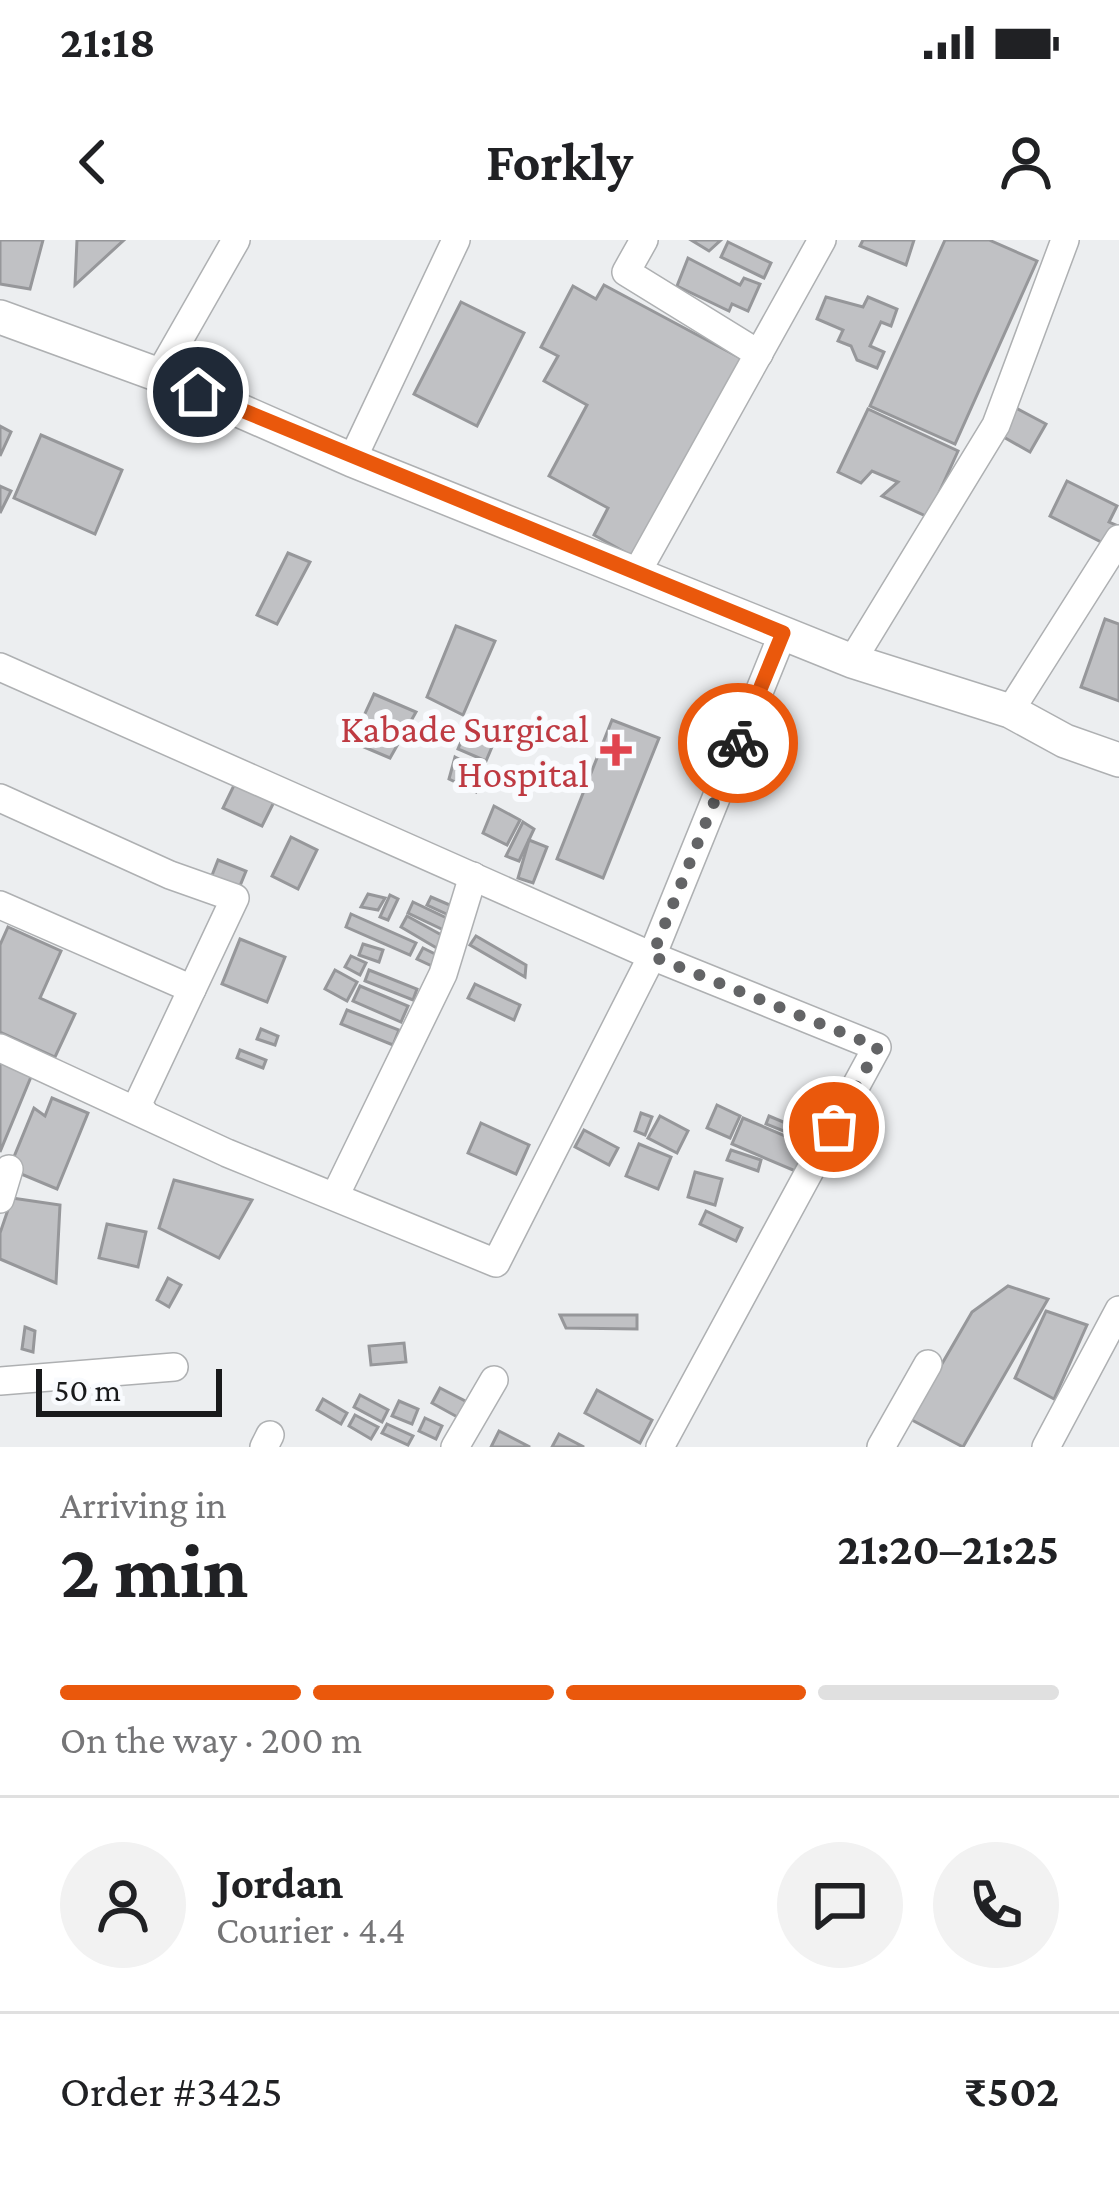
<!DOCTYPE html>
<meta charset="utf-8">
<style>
body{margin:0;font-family:"Crimson Pro",serif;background:#f2f2f2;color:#202124;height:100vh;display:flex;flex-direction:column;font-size:45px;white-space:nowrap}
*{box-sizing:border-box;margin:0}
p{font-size:39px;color:#757577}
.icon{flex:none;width:66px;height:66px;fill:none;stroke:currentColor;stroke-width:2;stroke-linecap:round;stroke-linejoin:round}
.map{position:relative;height:1207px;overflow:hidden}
.sheet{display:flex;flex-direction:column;background:#fff;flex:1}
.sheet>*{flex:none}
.scale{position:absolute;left:36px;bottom:30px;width:186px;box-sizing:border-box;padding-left:12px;border:6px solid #191a1b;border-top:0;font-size:33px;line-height:42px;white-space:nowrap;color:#191a1b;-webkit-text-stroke:9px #f9fbfe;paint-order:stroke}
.pin{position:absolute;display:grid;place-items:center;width:102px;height:102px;color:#fff;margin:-51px;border:6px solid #fff;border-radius:50%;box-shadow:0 3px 12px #0007}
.courier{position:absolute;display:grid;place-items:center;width:120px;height:120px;margin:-60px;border:9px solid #ea580c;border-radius:50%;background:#fff;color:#222;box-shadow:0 3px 15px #0007}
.head em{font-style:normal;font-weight:700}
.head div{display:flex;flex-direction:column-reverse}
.head{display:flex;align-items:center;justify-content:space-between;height:204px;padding:0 60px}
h1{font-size:78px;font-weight:700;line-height:90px}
.bar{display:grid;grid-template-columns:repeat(4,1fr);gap:18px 12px;align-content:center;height:144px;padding:0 60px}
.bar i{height:15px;border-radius:9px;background:#e0e0e0}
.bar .active{background:#ea580c}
.bar p{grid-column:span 4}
.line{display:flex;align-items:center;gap:30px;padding:0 60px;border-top:3px solid #e0e0e0}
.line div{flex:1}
.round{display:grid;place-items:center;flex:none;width:126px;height:126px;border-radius:63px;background:#f2f2f2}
.status{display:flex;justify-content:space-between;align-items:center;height:84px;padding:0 60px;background:#fff;direction:ltr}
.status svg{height:33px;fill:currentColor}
header{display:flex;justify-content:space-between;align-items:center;height:156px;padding:0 60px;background:#fff;font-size:54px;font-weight:700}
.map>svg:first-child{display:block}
</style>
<div class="status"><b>21:18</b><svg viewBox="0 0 49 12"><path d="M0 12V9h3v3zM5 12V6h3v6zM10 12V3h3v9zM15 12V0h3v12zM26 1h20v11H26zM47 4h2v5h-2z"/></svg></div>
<header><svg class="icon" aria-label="back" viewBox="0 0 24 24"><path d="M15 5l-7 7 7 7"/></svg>Forkly<svg class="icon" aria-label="person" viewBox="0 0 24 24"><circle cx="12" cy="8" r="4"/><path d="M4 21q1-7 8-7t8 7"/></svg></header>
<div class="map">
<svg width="1119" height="1207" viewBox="0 0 1119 1207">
<rect width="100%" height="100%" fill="#eceef0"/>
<g fill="#c0c1c4" stroke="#96979a" stroke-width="3">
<path d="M0,0H43L30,49L0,44Z"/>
<path d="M77,0H124L75,45Z"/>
<path d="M691,0H721L709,11Z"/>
<path d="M863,0H914L906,25L860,6Z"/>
<path d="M945,0H989L1037,21L955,204L870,166Z"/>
<path d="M728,2L771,23L764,38L721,17Z"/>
<path d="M688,18L740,45L744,38L760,44L748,71L732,64L729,71L677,46Z"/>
<path d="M604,45L746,121L639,320L594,295L608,268L549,236L587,165L544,141L558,116L541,107L573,46L596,59Z"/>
<path d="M826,57L863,67L868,57L897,69L891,86L881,82L870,106L884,112L877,128L857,120L851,106L838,101L843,90L817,79Z"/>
<path d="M461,62L524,93L477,186L414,154Z"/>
<path d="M1016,168L1046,184L1030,212L1000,195Z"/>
<path d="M868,169L958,211L928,277L882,256L898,242L872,231L861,243L838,232Z"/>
<path d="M0,186L11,192L0,216Z"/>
<path d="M41,195L122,230L95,294L14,258Z"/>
<path d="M1067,241L1117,266L1109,282L1118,286L1109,306L1050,276Z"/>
<path d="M0,246L11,251L0,273Z"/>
<path d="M288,313L310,322L277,384L257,375Z"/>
<path d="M1105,379L1119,384V461L1081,447Z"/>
<path d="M456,386L495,401L463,475L427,457Z"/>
<path d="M374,454L416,472L390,518L352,502Z"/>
<path d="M612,480L659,498L603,638L557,619Z"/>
<path d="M469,483L497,495L486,521L458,509Z"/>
<path d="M455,517L484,532L476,552L449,539Z"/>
<path d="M238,537L277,556L262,586L223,568Z"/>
<path d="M494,566L520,580L507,605L483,593Z"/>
<path d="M523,582L534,589L519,621L506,616Z"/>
<path d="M291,597L317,610L298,649L272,636Z"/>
<path d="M529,600L547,607L533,643L518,638Z"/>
<path d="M218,620L246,631L235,658L207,648Z"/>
<path d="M368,654L385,658L378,670L361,667Z"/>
<path d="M390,655L398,659L388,680L380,677Z"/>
<path d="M431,657L457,668L453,677L427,665Z"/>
<path d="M413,662L455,682L450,693L408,673Z"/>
<path d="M351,674L416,703L410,715L346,687Z"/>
<path d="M407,676L447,698L440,710L401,687Z"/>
<path d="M8,687L61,711L40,758L75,774L55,817L0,792V705Z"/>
<path d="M476,696L526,725L525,737L470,705Z"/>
<path d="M240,699L285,717L267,762L222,744Z"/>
<path d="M363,704L383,710L379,722L359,715Z"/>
<path d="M423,708L437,715L432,726L417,719Z"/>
<path d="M351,716L366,723L360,735L345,727Z"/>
<path d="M335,730L357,742L347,761L325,749Z"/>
<path d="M369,730L417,749L413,760L365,741Z"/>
<path d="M475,744L520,765L514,780L468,758Z"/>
<path d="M360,746L408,766L401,782L353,761Z"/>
<path d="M347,770L399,790L393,805L341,784Z"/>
<path d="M261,789L278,796L275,805L257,799Z"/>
<path d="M240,810L266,820L263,828L237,818Z"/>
<path d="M0,818L33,832L0,912Z"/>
<path d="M52,858L88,873L57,949L9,929L34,868L45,876Z"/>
<path d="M717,865L740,876L730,898L707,888Z"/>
<path d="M641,873L652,877L645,895L635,891Z"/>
<path d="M660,876L688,891L677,913L648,898Z"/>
<path d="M769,876L819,897L816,904L766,884Z"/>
<path d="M743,878L811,907L800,933L732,904Z"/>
<path d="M481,883L529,905L516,934L468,913Z"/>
<path d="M584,890L618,908L609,925L575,907Z"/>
<path d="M639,904L671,917L658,949L626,936Z"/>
<path d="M731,910L761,920L758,931L727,920Z"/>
<path d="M695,932L722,939L715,965L688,957Z"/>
<path d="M174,940L252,960L219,1018L159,988Z"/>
<path d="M12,958L60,965L56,1043L0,1019V993Z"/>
<path d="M706,971L742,988L736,1001L700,984Z"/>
<path d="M107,984L146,992L138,1027L99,1018Z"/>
<path d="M168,1038L181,1045L169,1067L157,1060Z"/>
<path d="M1008,1046L1048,1059L963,1207L910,1179L972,1072Z"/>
<path d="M1046,1071L1087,1085L1054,1159L1015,1138Z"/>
<path d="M560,1075H637V1089L566,1088Z"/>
<path d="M25,1087L35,1091L33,1112L22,1109Z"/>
<path d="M404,1103L406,1122L371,1125L369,1106Z"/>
<path d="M440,1148L469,1163L461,1179L432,1163Z"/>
<path d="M597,1150L652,1180L640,1203L585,1173Z"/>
<path d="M360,1155L388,1170L382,1182L354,1167Z"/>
<path d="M323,1159L347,1173L341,1184L317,1170Z"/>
<path d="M399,1161L418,1169L412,1184L392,1176Z"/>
<path d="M355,1175L378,1187L371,1199L349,1186Z"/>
<path d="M425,1178L442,1186L436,1199L419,1191Z"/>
<path d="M387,1184L413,1196L408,1205L382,1193Z"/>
<path d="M499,1191L530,1207H491Z"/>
<path d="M559,1194L584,1207H552Z"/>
</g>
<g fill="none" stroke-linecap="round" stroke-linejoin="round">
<g stroke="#aeb0b2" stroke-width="30">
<g id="minor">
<path d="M644,0L626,32L759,114"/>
<path d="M159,135L236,0"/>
<path d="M352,220L456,0"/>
<path d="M636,334L822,0"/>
<path d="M852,421L996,185L1065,0"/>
<path d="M0,427L652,716L783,393"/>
<path d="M1010,471L1119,299"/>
<path d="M0,558L170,635L235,658L137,866L143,871"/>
<path d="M0,665L192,749"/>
<path d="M0,808L227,913L496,1023L652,716L877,807L660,1207"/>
<path d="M336,954L443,734L473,636"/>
<path d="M0,959L9,929"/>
<path d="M0,1141L174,1127"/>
<path d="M264,1207L270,1195"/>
<path d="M455,1207L494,1140"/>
<path d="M881,1207L928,1124"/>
<path d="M1046,1207L1119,1070"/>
</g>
</g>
<g stroke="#aeb0b2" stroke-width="36">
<path id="major" d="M0,77L159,135L352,220L852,421L1010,471L1065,501L1119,520"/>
</g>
<use href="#minor" stroke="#fff" stroke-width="27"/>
<use href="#major" stroke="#fff" stroke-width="33"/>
</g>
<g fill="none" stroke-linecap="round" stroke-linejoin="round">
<path stroke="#636466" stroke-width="12" stroke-dasharray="0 21.6" d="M738,503L652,716L878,807L834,887"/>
<path stroke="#ea580c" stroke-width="15" d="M198,152L783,393L738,503"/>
</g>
<path fill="#e0444e" stroke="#f9fbfe" stroke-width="4.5" d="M610 492h12v12h12v12h-12v12h-12v-12h-12v-12h12z"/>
<g text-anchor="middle" stroke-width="12" stroke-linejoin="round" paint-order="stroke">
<g font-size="39" fill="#be3a42" stroke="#f9fbfe" text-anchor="end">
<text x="589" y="502">Kabade Surgical<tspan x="589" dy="45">Hospital</tspan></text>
</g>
</g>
</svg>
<div class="scale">50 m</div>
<div class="pin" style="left:834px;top:887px;background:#ea580c"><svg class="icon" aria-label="bag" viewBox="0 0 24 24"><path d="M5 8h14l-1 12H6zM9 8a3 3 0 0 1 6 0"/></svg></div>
<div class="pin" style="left:198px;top:152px;background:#1f2937"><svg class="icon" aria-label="home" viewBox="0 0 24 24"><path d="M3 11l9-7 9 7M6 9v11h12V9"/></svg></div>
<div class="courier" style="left:738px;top:503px"><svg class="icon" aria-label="bike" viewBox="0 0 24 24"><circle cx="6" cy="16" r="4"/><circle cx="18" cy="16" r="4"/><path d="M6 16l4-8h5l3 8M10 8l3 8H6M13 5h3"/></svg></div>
</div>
<section class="sheet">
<div class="head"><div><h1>2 min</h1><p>Arriving in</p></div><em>21:20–21:25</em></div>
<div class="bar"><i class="active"></i><i class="active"></i><i class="active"></i><i></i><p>On the way · 200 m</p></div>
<div class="line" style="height:216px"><a class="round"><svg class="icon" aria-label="person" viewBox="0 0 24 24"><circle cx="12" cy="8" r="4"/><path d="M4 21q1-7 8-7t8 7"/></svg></a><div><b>Jordan</b><p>Courier · 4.4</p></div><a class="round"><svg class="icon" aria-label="chat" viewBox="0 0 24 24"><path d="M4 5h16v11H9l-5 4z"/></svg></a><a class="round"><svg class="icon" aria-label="phone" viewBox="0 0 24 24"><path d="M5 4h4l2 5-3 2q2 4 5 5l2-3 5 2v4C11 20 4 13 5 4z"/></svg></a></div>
<div class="line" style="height:156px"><div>Order #3425</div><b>₹502</b></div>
</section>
